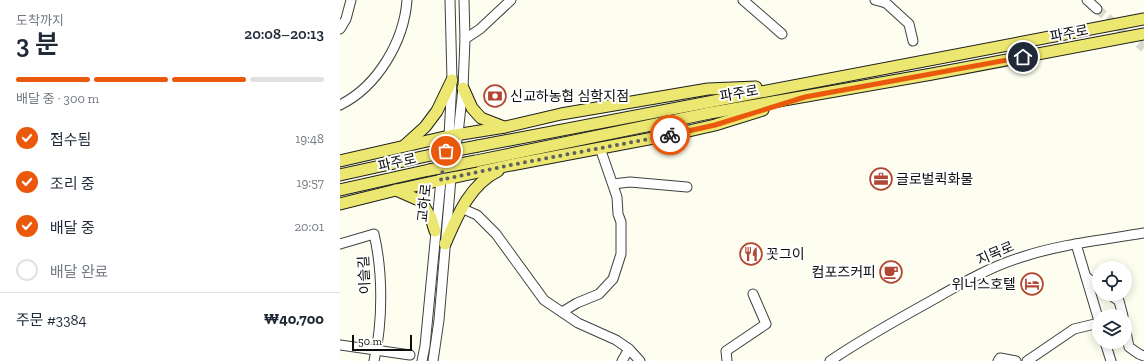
<!DOCTYPE html>
<html lang="ko">
<meta charset="utf-8">
<style>
body{margin:0;font-family:"Zilla Slab","Noto Sans KR",serif;background:#f2f2f3;color:#1f2937;height:100vh;display:flex;flex-direction:column;font-size:15px;white-space:nowrap}
*{box-sizing:border-box;margin:0}
p{font-size:13px;color:#747a83}
.icon{flex:none;width:22px;height:22px;fill:none;stroke:currentColor;stroke-width:2;stroke-linecap:round;stroke-linejoin:round}
.map{position:relative;flex:1;overflow:hidden}
.sheet{display:flex;flex-direction:column;background:#fff;width:340px}
.sheet>*{flex:none}
.tools{position:absolute;left:752px;top:261px;display:grid;gap:8px}
.tools a{display:grid;place-items:center;width:40px;height:40px;border-radius:50%;background:#fff;box-shadow:0 2px 10px #0003;font-size:20px}
.scale{position:absolute;left:12px;bottom:10px;width:60px;box-sizing:border-box;padding-left:4px;border:2px solid #0d0d0d;border-top:0;font-size:11px;line-height:14px;white-space:nowrap;color:#0d0d0d;-webkit-text-stroke:3px #fff;paint-order:stroke}
.pin{position:absolute;display:grid;place-items:center;width:34px;height:34px;color:#fff;margin:-17px;border:2px solid #fff;border-radius:50%;box-shadow:0 1px 4px #0007}
.courier{position:absolute;display:grid;place-items:center;width:40px;height:40px;margin:-20px;border:3px solid #ea580c;border-radius:50%;background:#fff;color:#222;box-shadow:0 1px 5px #0007}
.head em{font-style:normal;font-weight:600}
.head div{display:flex;flex-direction:column-reverse}
.head{display:flex;align-items:center;justify-content:space-between;height:68px;padding:0 16px}
h1{font-size:26px;font-weight:600;line-height:30px}
.bar{display:grid;grid-template-columns:repeat(4,1fr);gap:6px 4px;align-content:center;height:48px;padding:0 16px}
.bar i{height:5px;border-radius:3px;background:#e0e1e3}
.bar .current{background:#ea580c}
.bar p{grid-column:span 4}
.line{display:flex;align-items:center;gap:10px;padding:0 16px;border-top:1px solid #e0e1e3}
.line div{flex:1}
ol{padding:0 16px;list-style:none}
li{display:flex;align-items:center;gap:12px;height:44px}
li p{margin-inline-start:auto}
li .icon{padding:4px;border-radius:50%;background:#ea580c;color:#fff;stroke-width:4}
li:last-child{color:#747a83}
li i{width:22px;height:22px;border:2px solid #e0e1e3;border-radius:50%}
main{display:flex;flex:1;min-height:0}
.map>svg:first-child{display:block}
</style>
<main>
<section class="sheet">
<div class="head"><div><h1>3 분</h1><p>도착까지</p></div><em>20:08–20:13</em></div>
<div class="bar"><i class="current"></i><i class="current"></i><i class="current"></i><i></i><p>배달 중 · 300 m</p></div>
<ol>
<li><svg class="icon" aria-label="check" viewBox="0 0 24 24"><path d="M5 12l5 5 9-10"/></svg>접수됨<p>19:48</p></li>
<li><svg class="icon" aria-label="check" viewBox="0 0 24 24"><path d="M5 12l5 5 9-10"/></svg>조리 중<p>19:57</p></li>
<li><svg class="icon" aria-label="check" viewBox="0 0 24 24"><path d="M5 12l5 5 9-10"/></svg>배달 중<p>20:01</p></li>
<li><i></i>배달 완료</li>
</ol>
<div class="line" style="height:52px"><div>주문 #3384</div><b>₩40,700</b></div>
</section>
<div class="map">
<svg width="804" height="361" viewBox="0 0 804 361">
<rect width="100%" height="100%" fill="#fdfeef"/>
<g fill="none" stroke-linecap="round" stroke-linejoin="round">
<path stroke="#d9dacd" stroke-width="9" stroke-dasharray="9 4.5" stroke-linecap="butt" d="M757,9L804,48"/>
<g stroke="#404040" stroke-width="11">
<g id="minor">
<path d="M403,0L442,34"/>
<path d="M535,0L546,3L569,24L573,41"/>
<path d="M747,0L757,9"/>
<path d="M0,29L6,19L11,0"/>
<path d="M125,39L140,29L171,0"/>
<path d="M0,105C38,86 64,41 67,0"/>
<path d="M273,184L290,182L347,187"/>
<path d="M121,208L137,215L156,234L204,300L238,323L276,340L289,349L300,361"/>
<path d="M0,244L34,234C43,272 43,322 34,361"/>
<path d="M736,244L759,321"/>
<path d="M746,277L759,286"/>
<path d="M769,294L779,301L783,316"/>
<path d="M222,312L237,303L259,294L273,279L281,254V222L278,214L277,197L260,148"/>
<path d="M785,327L789,347L799,354L804,356"/>
<path d="M765,342L771,361"/>
<path d="M0,345L70,355"/>
<path d="M82,361L85,346L101,180L109,136L112,80L110,0"/>
<path d="M93,361L99,320L111,178L118,134L123,88L125,39L124,0"/>
<path d="M282,361L289,349"/>
<path d="M387,361L386,351L426,324L413,294"/>
<path d="M490,361C522,339 555,321 589,302C619,285 649,267 682,257C721,244 763,240 804,233"/>
<path d="M658,361L660,358L676,361"/>
<path d="M687,361L734,329L759,323"/>
</g>
</g>
<g stroke="#1e1e1e" stroke-width="13">
<g id="major">
<path d="M123,88L132,108L141,118L164,127"/>
<path d="M65,145L85,127L97,111L112,80"/>
<path d="M138,146L804,19"/>
<path d="M0,161L109,136L165,127L221,114L368,89L416,87"/>
<path d="M136,161L370,113L592,74L804,34"/>
<path d="M0,175L91,155"/>
<path d="M0,190L89,170"/>
<path d="M56,190L81,201L91,218L95,231"/>
<path d="M0,204L56,190L171,165L340,133L375,125L423,110"/>
<path d="M105,244C117,217 129,185 158,171"/>
</g>
</g>
<use href="#minor" stroke="#fff" stroke-width="9"/>
<use href="#major" stroke="#ece770" stroke-width="11"/>
<g stroke="#1e1e1e" stroke-width="13" stroke-linecap="butt">
<g id="major-bridge">
<path d="M91,155L138,146"/>
<path d="M89,170L136,161"/>
</g>
</g>
<use href="#major-bridge" stroke="#ece770" stroke-width="11"/>
</g>
<g fill="none" stroke-linecap="round" stroke-linejoin="round">
<path stroke="#61615c" stroke-width="4" stroke-dasharray="0 7.2" d="M106,151L101,180L171,165L330,135"/>
<path stroke="#ea580c" stroke-width="5" d="M330,135L375,125L465,97L683,57"/>
</g>
<defs>
<g id="bank-ring" transform="scale(1.15)"><circle r="9.5" fill="#fff" stroke="#b14632" stroke-width="1.5"/><path d="M-6-4H6V4H-6ZM0-2.3a2.3 2.3 0 1 0 0 4.6a2.3 2.3 0 1 0 0-4.6Z" fill="#b14632"/></g>
<g id="office-ring" transform="scale(1.15)"><circle r="9.5" fill="#fff" stroke="#b14632" stroke-width="1.5"/><path d="M-6-3h4V-5.5h4V-3h4V5H-6ZM-1-4.5V-3h2v-1.5ZM-6 0V1H6V0Z" fill="#b14632"/></g>
<g id="restaurant-ring" transform="scale(1.15)"><circle r="9.5" fill="#fff" stroke="#b14632" stroke-width="1.5"/><path d="M-5-6h1v4h1v-4h1v4h1v-4h1v5L-1.5 .5V6h-2V.5L-5-1ZM5-6V6H3V1.5H1.5Q1.5-4 5-6Z" fill="#b14632"/></g>
<g id="cafe-ring" transform="scale(1.15)"><circle r="9.5" fill="#fff" stroke="#b14632" stroke-width="1.5"/><path d="M-5.5-4.5H6V0H3Q3 3.5 0 3.5H-2.5Q-5.5 3.5-5.5 0ZM3-3.2v2h1.7v-2ZM-6 4.5H4V6H-6Z" fill="#b14632"/></g>
<g id="hotel-ring" transform="scale(1.15)"><circle r="9.5" fill="#fff" stroke="#b14632" stroke-width="1.5"/><path d="M-6-4.5h1.5V1H6V5H4.5V3h-9V5H-6ZM-4 0a1.8 1.8 0 1 1 3.6 0ZM.5 0V-2.5h3Q6-2.5 6 0Z" fill="#b14632"/></g>
</defs>
<g fill-rule="evenodd">
<use href="#bank-ring" x="155" y="96"/>
<use href="#office-ring" x="541" y="179"/>
<use href="#restaurant-ring" x="411" y="254"/>
<use href="#cafe-ring" x="551" y="272"/>
<use href="#hotel-ring" x="692" y="284"/>
</g>
<g text-anchor="middle" stroke-width="4" stroke-linejoin="round" paint-order="stroke">
<g font-size="14" fill="#0d0d0d" stroke="#fff">
<text transform="translate(729 33) rotate(-11)" y="5">파주로</text>
<text transform="translate(399 93) rotate(-10)" y="5">파주로</text>
<text transform="translate(57 162) rotate(-13)" y="5">파주로</text>
<text transform="translate(84 203) rotate(-84)" y="5">교하로</text>
<text transform="translate(655 253) rotate(-23)" y="5">지목로</text>
<text transform="translate(24 275) rotate(-93)" y="5">이슬길</text>
</g>
<g font-size="14" fill="#0d0d0d" stroke="#fff" text-anchor="start">
<text x="170" y="101">신교하농협 심학지점</text>
<text x="556" y="184">글로벌퀵화물</text>
<text x="426" y="259">꼿그이</text>
<text x="536" y="277" text-anchor="end">컴포즈커피</text>
<text x="676" y="289" text-anchor="end">위너스호텔</text>
</g>
</g>
</svg>
<div class="tools">
<a><svg class="icon" aria-label="locate" viewBox="0 0 24 24"><circle cx="12" cy="12" r="6"/><path d="M12 2v4M12 18v4M2 12h4M18 12h4"/></svg></a>
<a><svg class="icon" aria-label="layers" viewBox="0 0 24 24"><path d="M12 4l9 5-9 5-9-5zM3 14l9 5 9-5"/></svg></a>
</div>
<div class="scale">50 m</div>
<div class="pin" style="left:106px;top:151px;background:#ea580c"><svg class="icon" aria-label="bag" viewBox="0 0 24 24"><path d="M5 8h14l-1 12H6zM9 8a3 3 0 0 1 6 0"/></svg></div>
<div class="pin" style="left:683px;top:57px;background:#1f2937"><svg class="icon" aria-label="home" viewBox="0 0 24 24"><path d="M3 11l9-7 9 7M6 9v11h12V9"/></svg></div>
<div class="courier" style="left:330px;top:135px"><svg class="icon" aria-label="bike" viewBox="0 0 24 24"><circle cx="6" cy="16" r="4"/><circle cx="18" cy="16" r="4"/><path d="M6 16l4-8h5l3 8M10 8l3 8H6M13 5h3"/></svg></div>
</div>
</main>
